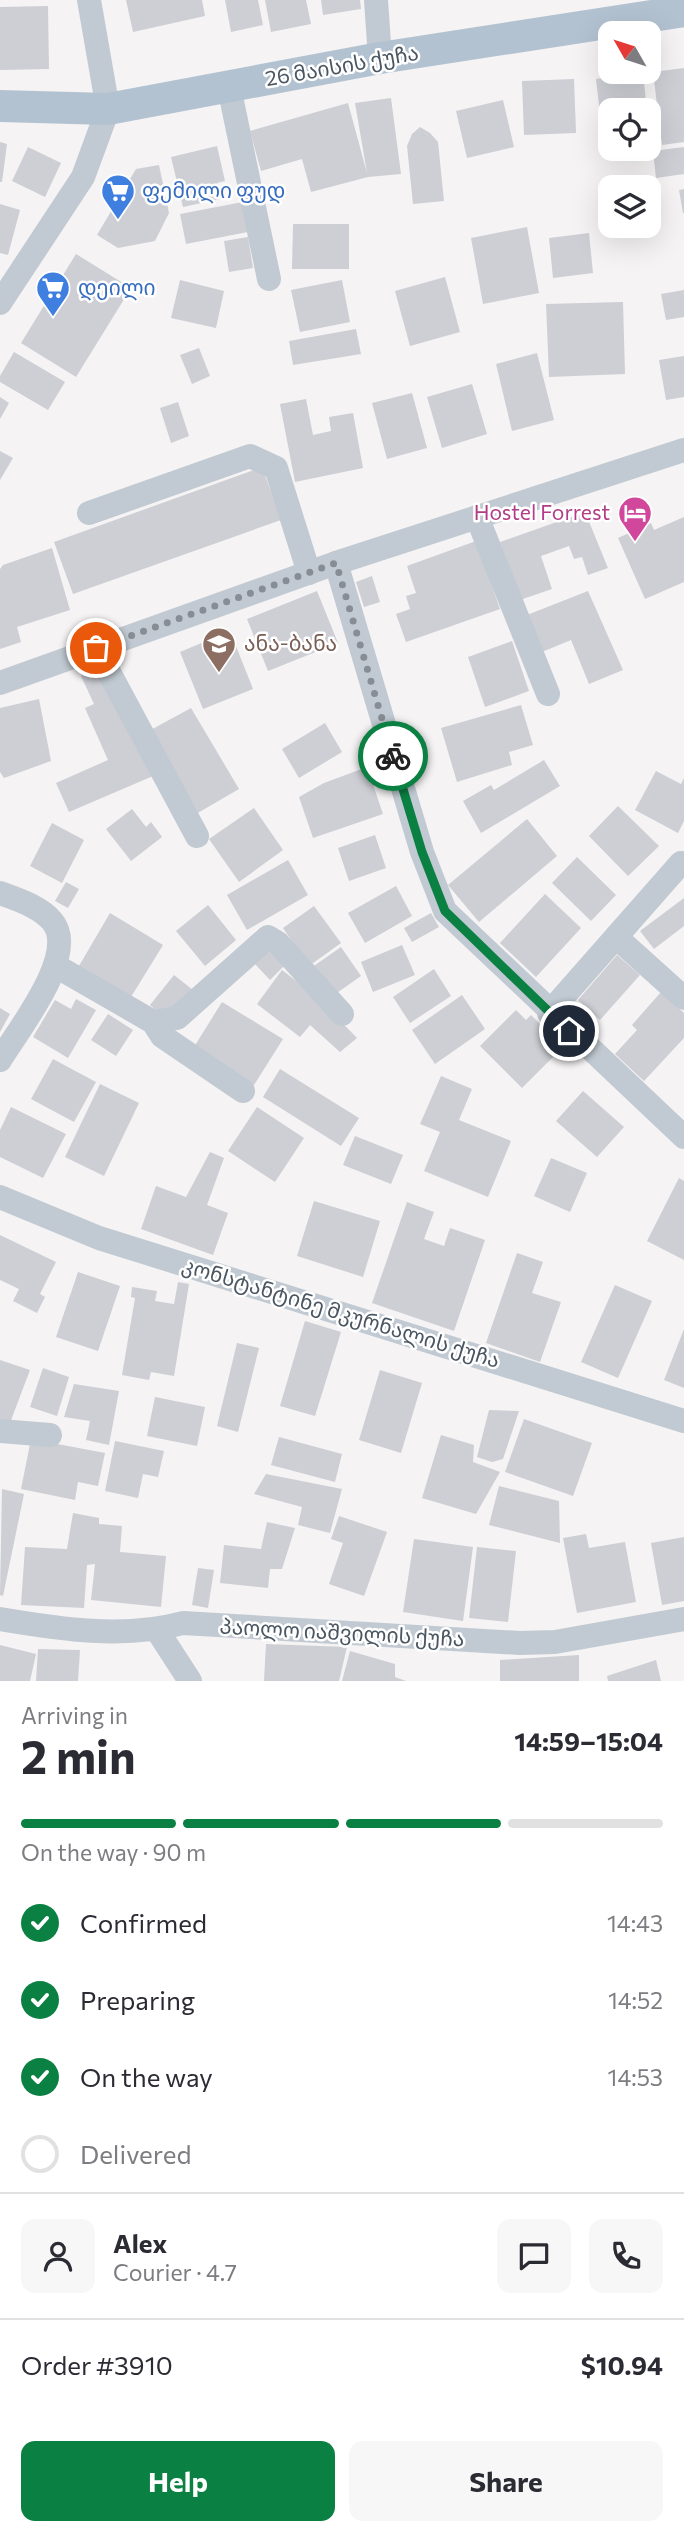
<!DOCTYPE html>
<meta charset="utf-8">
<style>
body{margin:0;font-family:Commissioner,"Noto Sans Georgian",sans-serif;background:#f7f7f7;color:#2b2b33;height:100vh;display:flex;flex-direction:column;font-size:26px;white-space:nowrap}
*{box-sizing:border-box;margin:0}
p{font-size:23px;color:#7c7c81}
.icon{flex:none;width:38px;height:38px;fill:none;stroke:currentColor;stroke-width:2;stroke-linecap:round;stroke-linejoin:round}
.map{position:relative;height:1681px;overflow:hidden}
.side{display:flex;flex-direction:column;background:#fff;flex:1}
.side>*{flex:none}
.needle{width:46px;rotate:309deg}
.controls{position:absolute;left:598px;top:21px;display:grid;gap:14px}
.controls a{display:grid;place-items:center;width:63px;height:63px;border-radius:14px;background:#fff;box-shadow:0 7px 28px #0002;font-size:35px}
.pin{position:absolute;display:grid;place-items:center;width:60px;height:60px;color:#fff;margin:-30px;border:4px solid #fff;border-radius:50%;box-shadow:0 2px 7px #0007}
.courier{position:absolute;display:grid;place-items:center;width:70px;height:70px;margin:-35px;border:5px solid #0b8043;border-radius:50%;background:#fff;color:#222;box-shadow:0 2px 9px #0007}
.head em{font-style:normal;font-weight:700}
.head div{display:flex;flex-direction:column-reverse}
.head{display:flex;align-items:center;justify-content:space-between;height:119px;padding:0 21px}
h1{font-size:46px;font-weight:700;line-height:52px}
.bar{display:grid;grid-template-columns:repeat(4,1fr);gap:10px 7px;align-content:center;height:84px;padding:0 21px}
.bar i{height:9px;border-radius:5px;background:#e1e1e2}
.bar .active{background:#0b8043}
.bar p{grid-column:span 4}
.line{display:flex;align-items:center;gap:18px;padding:0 21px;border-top:2px solid #e1e1e2}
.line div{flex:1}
.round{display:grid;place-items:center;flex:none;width:74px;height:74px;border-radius:14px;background:#f7f7f7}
ol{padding:0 21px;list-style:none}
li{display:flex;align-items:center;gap:21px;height:77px}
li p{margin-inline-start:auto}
li .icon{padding:7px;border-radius:50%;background:#0b8043;color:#fff;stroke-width:4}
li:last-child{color:#7c7c81}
li i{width:38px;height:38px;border:4px solid #e1e1e2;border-radius:50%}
.cta{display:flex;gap:14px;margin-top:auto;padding:14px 21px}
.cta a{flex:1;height:80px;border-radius:14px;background:#0b8043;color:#fff;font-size:28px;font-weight:700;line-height:80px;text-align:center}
.cta a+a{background:#f7f7f7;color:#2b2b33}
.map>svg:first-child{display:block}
</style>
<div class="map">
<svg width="684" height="1681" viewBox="0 0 684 1681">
<rect width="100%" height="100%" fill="#f5f3f3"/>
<g fill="#cdcfd5">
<path d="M126,0H202L205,16L133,32Z"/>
<path d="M225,0H258L263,25L231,32Z"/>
<path d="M265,0H306L311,24L271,32Z"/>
<path d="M321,0H360L361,9L323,15Z"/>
<path d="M48,6L49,69L0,70V7Z"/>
<path d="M684,68V142L662,145L653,72Z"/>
<path d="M643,73L647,110H611V130L602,131L596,79Z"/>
<path d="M574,79L576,133L524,135L522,81Z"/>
<path d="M391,98L401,174L368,177L311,192L302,159L261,171L250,131L348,103L367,173L355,103Z"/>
<path d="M503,100L514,147L467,158L456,111Z"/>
<path d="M420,127L430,133L438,142L444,201L413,204L407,146L412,134Z"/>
<path d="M0,142L7,144L2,182H0Z"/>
<path d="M217,146L225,181L217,183L220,199L183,207L171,157Z"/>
<path d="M28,147L61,163L45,197L12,181Z"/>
<path d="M684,147V174L656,178L653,151Z"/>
<path d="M159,165L169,213L155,241L118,248L97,235L136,169Z"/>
<path d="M684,189V213H683L679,190Z"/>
<path d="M248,201L253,231L186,244L180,214Z"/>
<path d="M0,204L20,210L8,255L0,253Z"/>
<path d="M293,224H349V269H292Z"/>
<path d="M527,227L539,293L483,304L471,238Z"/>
<path d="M589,233L593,273L553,278L549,238Z"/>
<path d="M248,237L253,268L229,272L224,241Z"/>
<path d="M76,254L131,288L76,377L21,343Z"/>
<path d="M445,277L460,332L410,346L395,291Z"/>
<path d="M180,280L224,291L216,328L171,318Z"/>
<path d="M342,280L350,322L300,332L291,290Z"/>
<path d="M684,290V317L666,320L661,294Z"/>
<path d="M623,302L625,374L549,377L546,304Z"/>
<path d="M356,329L361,354L293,365L289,341Z"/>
<path d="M199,348L210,376L192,384L180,355Z"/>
<path d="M14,352L65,382L48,410L0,382V376Z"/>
<path d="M537,353L554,420L512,431L496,364Z"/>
<path d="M684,356V397L666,400L659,360Z"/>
<path d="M472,384L487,434L442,448L427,397Z"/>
<path d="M412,393L427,448L387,459L372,403Z"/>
<path d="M0,397L9,403L0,419Z"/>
<path d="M306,399L313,435L331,431L329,417L353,413L363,468L295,482L280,404Z"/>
<path d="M178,402L189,436L171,443L160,408Z"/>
<path d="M0,451L13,458L0,480Z"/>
<path d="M262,467L281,520L73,594L54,542Z"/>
<path d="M585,512L608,568L588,575L582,557L574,559L569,546L541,556L552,589L520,600L500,542Z"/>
<path d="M684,517V582L645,599L618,538L651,523L654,530Z"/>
<path d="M476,541L500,609L406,642L396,614L410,609L406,596L416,593L407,566Z"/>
<path d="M52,548L70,610L17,627L21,642L0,649V569L3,565Z"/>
<path d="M372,576L380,602L364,607L356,582Z"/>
<path d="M317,591L338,643L268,671L247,619Z"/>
<path d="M588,591L623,670L589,684L571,640L542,652L527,615Z"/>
<path d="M230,631L253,689L203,709L180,652Z"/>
<path d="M512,641L529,691L485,707L468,657Z"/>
<path d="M99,668L153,776L69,812L56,783L108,760L85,708L94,704L81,676Z"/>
<path d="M39,699L51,761L4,778L0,772V708Z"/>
<path d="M521,705L533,745L509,752L512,765L457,782L441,728Z"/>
<path d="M191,708L239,789L196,814L147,732Z"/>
<path d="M325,723L342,752L299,778L282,749Z"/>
<path d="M544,760L560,786L481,833L463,801L491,785L494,790Z"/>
<path d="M367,767L383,814L313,838L299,797L324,783Z"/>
<path d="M656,771L681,784L684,778V821L678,833L635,810Z"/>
<path d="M618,806L659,846L628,876L589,836Z"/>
<path d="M254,808L283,850L239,882L209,839Z"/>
<path d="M132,809L146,827L151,822L162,837L131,861L106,829Z"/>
<path d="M527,819L557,856L479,922L448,885Z"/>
<path d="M52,823L84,840L62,883L30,866Z"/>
<path d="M375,835L386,868L349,881L338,848Z"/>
<path d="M577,857L616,895L591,921L552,883Z"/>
<path d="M288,860L308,895L247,930L227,895Z"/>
<path d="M66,882L79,889L68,908L55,901Z"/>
<path d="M396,886L412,916L365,943L348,913Z"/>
<path d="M545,894L581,928L536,977L500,943Z"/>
<path d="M684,898V926L654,949L640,931Z"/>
<path d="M208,905L236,940L205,966L176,931Z"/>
<path d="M314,906L341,943L309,966L283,928Z"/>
<path d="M110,913L163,945L131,997L79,966Z"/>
<path d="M431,913L439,927L412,942L404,928Z"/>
<path d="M402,945L415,975L373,992L361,962Z"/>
<path d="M268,947L285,965L270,980L253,962Z"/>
<path d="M341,947L361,976L331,997L311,968Z"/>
<path d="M617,955L640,975L600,1020L578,1000Z"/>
<path d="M434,969L451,996L410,1023L393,997Z"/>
<path d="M282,970L317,997L357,1038L340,1052L310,1025L300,1037L257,1004Z"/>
<path d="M174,975L193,990L173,1009L159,1013L150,1005Z"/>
<path d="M661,992L684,1013V1038L644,1081L615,1054L637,1030L632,1025Z"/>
<path d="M462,995L485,1029L435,1064L412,1030Z"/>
<path d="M76,999L96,1010L68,1058L33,1037L55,1000L71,1009Z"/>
<path d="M222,1002L283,1039L254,1085L194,1047Z"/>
<path d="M0,1008L10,1014L0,1032Z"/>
<path d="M516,1010L526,1020L531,1015L563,1047L522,1088L480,1046Z"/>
<path d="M108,1014L133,1030L116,1056L91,1040Z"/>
<path d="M53,1059L96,1082L74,1122L31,1099Z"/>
<path d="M280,1069L359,1118L341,1146L263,1097Z"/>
<path d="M441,1076L472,1089L459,1120L511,1141L488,1197L424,1171L440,1132L420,1124Z"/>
<path d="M100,1084L139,1103L104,1176L65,1157Z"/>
<path d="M583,1091L624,1127L597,1157L556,1121Z"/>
<path d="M11,1107L66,1134L43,1178L0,1157V1130Z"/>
<path d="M257,1107L304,1138L275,1182L228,1151Z"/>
<path d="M355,1136L403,1155L391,1184L343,1165Z"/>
<path d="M210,1152L224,1158L207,1205L228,1213L213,1255L141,1229L156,1186L186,1197Z"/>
<path d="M551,1158L587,1173L570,1212L534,1196Z"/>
<path d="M679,1178L684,1181V1260L647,1241Z"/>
<path d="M314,1201L380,1221L363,1277L297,1256Z"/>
<path d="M407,1202L434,1212L424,1239L444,1246L450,1228L485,1240L454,1331L372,1303Z"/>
<path d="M0,1235L56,1262L40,1294L45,1297L37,1313L13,1301L19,1289L0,1280Z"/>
<path d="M517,1253L543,1262L532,1293L561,1302L540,1362L486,1343Z"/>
<path d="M78,1272L120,1286L98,1351L56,1337Z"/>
<path d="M178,1282L189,1284L174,1376L151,1372L149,1380L122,1375L135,1298L131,1297L132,1287L157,1291L155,1301L174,1304Z"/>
<path d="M615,1285L652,1301L618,1378L581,1362Z"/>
<path d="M305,1321L341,1332L315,1416L280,1406Z"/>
<path d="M684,1329V1388L664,1380Z"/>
<path d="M237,1343L259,1348L238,1432L217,1426Z"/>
<path d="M0,1360L30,1370L10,1423L0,1420Z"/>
<path d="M43,1368L69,1377L57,1416L30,1407Z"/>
<path d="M380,1370L422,1383L401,1453L359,1440Z"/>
<path d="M74,1384L119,1391L109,1445L86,1440L90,1421L64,1417Z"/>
<path d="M155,1397L205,1407L197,1446L147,1436Z"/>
<path d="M489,1410L519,1411L503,1459L492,1462L477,1457Z"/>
<path d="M524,1419L592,1443L573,1496L505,1472Z"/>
<path d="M441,1435L474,1445L473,1462L500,1472L476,1514L422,1498Z"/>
<path d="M279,1437L342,1454L335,1482L271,1465Z"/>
<path d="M31,1439L105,1453L98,1486L78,1482L75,1500L21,1489Z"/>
<path d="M115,1441L164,1451L158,1477L143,1474L138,1498L105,1491Z"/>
<path d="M266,1474L342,1489L330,1533L298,1525L302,1507L254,1494Z"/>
<path d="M499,1486L559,1501L560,1543L489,1525Z"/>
<path d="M2,1489L24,1494L3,1596L0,1595Z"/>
<path d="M73,1513L99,1518V1524L122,1526L120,1552L166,1556L161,1607L91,1600L95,1564L87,1565L84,1608L21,1605L25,1547L67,1549Z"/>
<path d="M339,1516L387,1532L364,1596L329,1584L343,1543L331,1539Z"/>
<path d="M267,1522L295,1528L282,1569H270L268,1588L220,1583L224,1545L261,1549Z"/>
<path d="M586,1534L589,1548L625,1542L636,1602L577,1613L563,1538Z"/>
<path d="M684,1537V1601L662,1605L651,1543Z"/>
<path d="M414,1539L473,1547L463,1621L403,1612Z"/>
<path d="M477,1547L516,1551L508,1622L469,1618Z"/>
<path d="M198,1568L214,1570L208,1608L192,1605Z"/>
<path d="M266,1644L347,1647L339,1681H264Z"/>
<path d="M0,1645L36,1654L30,1681H0Z"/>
<path d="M38,1649L80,1650L78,1681H36Z"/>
<path d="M350,1651L395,1664V1677L406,1681H342Z"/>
<path d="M579,1655V1681H500V1660Z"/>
<path d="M656,1660L661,1681H608L607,1676Z"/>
</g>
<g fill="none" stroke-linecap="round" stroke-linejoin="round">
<g stroke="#c1cad2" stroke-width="24">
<path d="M376,0L380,58"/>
<path d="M229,87L269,279"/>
<path d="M0,303L83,177L108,109L89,0"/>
<path d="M89,513L250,456L276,468L309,573"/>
<path d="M477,517L548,694"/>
<path d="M336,563L422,852L445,911L684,1137"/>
<path d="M96,648L197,836"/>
<path d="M0,683L336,563L684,450"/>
<path d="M0,893C18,900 39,906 52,921C80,953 18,1030 0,1060"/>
<path d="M616,937L684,998"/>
<path d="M56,966L153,1022L162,1036L243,1091"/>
<path d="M549,1013L681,863"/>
<path d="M153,1022L177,1018L268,937L278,943L342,1014"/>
<path d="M0,1197L99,1238L684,1421"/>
<path d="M0,1431L50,1435"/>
<path d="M0,1619C60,1629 124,1639 183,1623L520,1643L555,1642L684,1619"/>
<path d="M157,1630L190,1681"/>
</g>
<path stroke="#b3c2d1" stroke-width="32" d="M0,106L108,109L380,58L684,11"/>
</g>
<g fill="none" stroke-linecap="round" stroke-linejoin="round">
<path stroke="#868d94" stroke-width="7" stroke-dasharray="0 12.6" d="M96,648L336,563L393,756"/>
<path stroke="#0b8043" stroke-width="9" d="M393,756L422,852L445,911L569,1031"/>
</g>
<defs>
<g id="supermarket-pin" transform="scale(1.75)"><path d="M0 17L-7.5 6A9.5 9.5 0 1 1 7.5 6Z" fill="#3f7fe0" stroke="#fff"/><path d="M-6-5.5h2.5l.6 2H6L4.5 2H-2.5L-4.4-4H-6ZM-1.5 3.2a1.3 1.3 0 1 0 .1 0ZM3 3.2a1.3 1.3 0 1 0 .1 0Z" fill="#fff"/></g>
<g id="hotel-pin" transform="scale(1.75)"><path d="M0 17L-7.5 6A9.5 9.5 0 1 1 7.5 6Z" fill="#d1479c" stroke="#fff"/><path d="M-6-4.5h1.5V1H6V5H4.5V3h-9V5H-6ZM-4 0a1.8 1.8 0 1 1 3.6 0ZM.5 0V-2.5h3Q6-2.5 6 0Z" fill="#fff"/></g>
<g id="school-pin" transform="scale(1.75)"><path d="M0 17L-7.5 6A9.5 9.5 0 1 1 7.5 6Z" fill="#8d6e63" stroke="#fff"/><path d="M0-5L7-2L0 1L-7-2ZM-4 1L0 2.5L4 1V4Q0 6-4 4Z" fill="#fff"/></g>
</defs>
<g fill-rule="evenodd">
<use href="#supermarket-pin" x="118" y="191"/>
<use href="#supermarket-pin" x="53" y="288"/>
<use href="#hotel-pin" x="635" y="513"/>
<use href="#school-pin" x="219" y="644"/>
</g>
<g text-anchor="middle" stroke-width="5" stroke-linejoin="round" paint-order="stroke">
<g font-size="21" fill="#4a5661" stroke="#fff">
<text transform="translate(342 66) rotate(-10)" y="7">26 მაისის ქუჩა</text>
<text transform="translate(341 1313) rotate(17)" y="7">კონსტანტინე მკურნალის ქუჩა</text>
<text transform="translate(342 1633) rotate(3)" y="7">პაოლო იაშვილის ქუჩა</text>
</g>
<g font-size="21" fill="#366cbe" stroke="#fff" text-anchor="start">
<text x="142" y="198">ფემილი ფუდ</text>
<text x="78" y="295">დეილი</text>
</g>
<g font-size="21" fill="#b23c85" stroke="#fff" text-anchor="end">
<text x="610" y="520">Hostel Forrest</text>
</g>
<g font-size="21" fill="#785e54" stroke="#fff" text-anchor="start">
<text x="244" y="651">ანა-ბანა</text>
</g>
</g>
</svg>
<div class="controls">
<a><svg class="needle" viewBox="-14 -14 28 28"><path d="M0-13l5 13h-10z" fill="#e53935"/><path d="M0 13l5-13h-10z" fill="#7c7c81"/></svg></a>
<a><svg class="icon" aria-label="locate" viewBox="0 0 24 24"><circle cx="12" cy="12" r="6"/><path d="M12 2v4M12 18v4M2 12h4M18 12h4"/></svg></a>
<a><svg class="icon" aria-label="layers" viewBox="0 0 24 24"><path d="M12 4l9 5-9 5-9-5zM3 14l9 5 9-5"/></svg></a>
</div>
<div class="pin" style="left:96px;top:648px;background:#ea580c"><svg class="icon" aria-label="bag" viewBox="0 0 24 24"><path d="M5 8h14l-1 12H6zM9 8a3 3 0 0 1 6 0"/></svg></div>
<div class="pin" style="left:569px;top:1031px;background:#1f2937"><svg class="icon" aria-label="home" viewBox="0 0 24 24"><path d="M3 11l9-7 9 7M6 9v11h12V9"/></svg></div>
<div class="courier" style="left:393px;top:756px"><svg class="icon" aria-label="bike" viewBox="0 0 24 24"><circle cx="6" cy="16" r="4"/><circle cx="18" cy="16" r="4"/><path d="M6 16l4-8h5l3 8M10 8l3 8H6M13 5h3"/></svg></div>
</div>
<section class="side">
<div class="head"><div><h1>2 min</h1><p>Arriving in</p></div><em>14:59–15:04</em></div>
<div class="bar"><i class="active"></i><i class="active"></i><i class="active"></i><i></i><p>On the way · 90 m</p></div>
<ol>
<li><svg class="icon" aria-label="check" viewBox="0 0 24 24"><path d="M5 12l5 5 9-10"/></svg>Confirmed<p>14:43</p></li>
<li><svg class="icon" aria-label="check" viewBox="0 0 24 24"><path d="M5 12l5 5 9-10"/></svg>Preparing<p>14:52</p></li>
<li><svg class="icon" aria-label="check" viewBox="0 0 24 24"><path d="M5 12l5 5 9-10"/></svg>On the way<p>14:53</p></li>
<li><i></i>Delivered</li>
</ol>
<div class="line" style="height:126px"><a class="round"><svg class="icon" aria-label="person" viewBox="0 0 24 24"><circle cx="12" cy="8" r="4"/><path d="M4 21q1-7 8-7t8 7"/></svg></a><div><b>Alex</b><p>Courier · 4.7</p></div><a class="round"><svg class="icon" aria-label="chat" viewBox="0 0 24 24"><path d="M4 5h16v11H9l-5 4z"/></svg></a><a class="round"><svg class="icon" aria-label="phone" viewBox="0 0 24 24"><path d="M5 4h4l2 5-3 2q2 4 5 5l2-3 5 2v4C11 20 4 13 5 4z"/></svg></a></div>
<div class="line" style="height:91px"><div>Order #3910</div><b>$10.94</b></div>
<div class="cta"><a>Help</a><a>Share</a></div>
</section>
